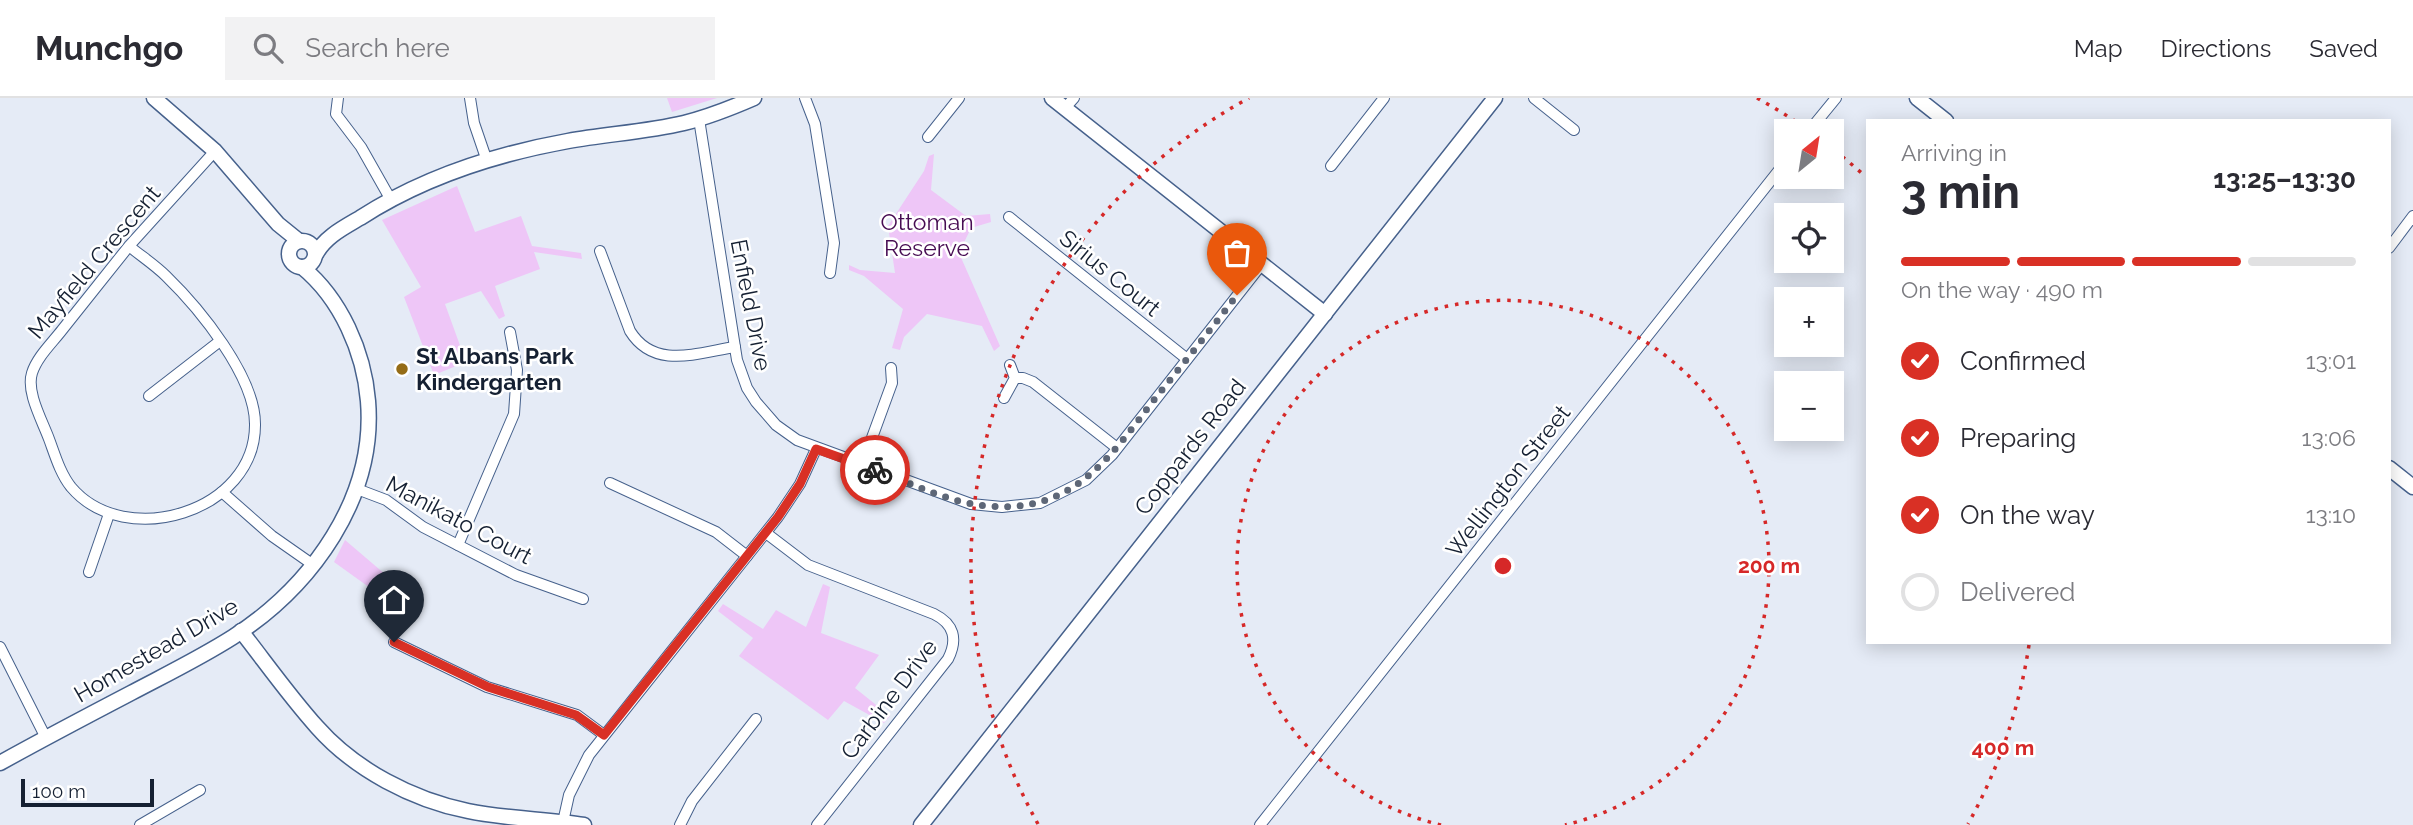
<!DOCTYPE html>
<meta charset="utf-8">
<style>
body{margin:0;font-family:Raleway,sans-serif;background:#f2f2f3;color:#2b2b33;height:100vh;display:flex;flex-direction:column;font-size:26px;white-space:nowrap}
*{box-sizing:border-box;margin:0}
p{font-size:23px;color:#7c7c81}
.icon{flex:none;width:38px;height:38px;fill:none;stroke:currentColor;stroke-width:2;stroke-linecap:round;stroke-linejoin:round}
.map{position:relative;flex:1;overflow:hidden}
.details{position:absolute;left:1866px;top:21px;width:525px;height:525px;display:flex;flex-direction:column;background:#fff;border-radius:0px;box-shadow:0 4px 18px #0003}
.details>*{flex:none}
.needle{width:46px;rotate:30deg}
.fabs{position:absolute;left:1774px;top:21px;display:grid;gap:14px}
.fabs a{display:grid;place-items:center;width:70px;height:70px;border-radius:0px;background:#fff;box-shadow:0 4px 18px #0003;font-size:35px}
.scale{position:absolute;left:21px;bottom:18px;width:133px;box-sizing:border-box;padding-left:7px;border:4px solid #152032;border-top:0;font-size:19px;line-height:24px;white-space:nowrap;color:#152032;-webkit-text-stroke:5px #fff;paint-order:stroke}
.pin{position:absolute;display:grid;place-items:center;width:60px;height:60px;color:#fff;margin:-72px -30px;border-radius:50% 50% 50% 0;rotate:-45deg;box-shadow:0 0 7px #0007}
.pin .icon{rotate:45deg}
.courier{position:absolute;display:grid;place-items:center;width:70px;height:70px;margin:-35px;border:5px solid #d93025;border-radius:50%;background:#fff;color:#222;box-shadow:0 2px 9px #0007}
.head em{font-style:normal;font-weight:700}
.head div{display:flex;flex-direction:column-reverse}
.head{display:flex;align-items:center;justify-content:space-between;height:119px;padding:0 35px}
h1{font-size:46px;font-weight:700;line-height:52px}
.bar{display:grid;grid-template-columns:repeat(4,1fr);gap:10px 7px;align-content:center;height:84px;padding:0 35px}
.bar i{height:9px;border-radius:5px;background:#e1e1e2}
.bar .active{background:#d93025}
.bar p{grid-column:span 4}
ol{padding:0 35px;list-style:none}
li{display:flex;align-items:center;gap:21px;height:77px}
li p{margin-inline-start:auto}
li .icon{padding:7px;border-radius:50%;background:#d93025;color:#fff;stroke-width:4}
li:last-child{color:#7c7c81}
li i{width:38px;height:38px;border:4px solid #e1e1e2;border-radius:50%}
header{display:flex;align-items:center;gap:42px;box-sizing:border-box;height:98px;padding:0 35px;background:#fff;border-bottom:2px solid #e1e1e2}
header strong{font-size:33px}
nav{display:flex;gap:38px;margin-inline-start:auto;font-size:24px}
.search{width:490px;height:63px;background:#f2f2f3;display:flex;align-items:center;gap:18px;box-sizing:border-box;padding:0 24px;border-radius:0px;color:#7c7c81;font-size:26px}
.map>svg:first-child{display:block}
</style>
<header>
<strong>Munchgo</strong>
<div class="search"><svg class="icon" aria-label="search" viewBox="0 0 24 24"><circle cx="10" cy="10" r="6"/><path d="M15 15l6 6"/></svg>Search here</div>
<nav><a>Map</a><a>Directions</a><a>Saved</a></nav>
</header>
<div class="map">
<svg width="2413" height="727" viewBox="0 0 2413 727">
<rect width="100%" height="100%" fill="#e5ebf6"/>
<g fill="#eec6f7">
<path d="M667,0H717L672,14Z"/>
<path d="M934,56L931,92L966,118L990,116L991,124L971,130L959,155L1000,248L994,253L982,228L927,216L904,239L900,252L892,250L903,211L864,178L849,172V167L860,172L895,175L888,128L924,73L929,58Z"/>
<path d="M457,88L475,134L521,118L532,148L581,155L582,161L534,154L540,171L495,188L505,218L499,221L481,193L445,206L466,264L434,277L404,199L421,189L382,122Z"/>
<path d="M345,442L386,477L407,486L402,530L384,529L373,492L334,464Z"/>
<path d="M823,486L830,489L821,535L879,557L855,590L890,618L884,625L844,603L828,622L739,558L753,540L718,513L723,506L763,531L776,512L806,529Z"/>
</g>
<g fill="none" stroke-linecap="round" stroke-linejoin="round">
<g stroke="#46618c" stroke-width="12">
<g id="street">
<path d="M338,0L336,16L361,49L391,102"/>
<path d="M470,0L474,25L487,63"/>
<path d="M805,0L815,26L834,145L830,175"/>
<path d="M1534,0L1574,32"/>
<path d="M1065,10L1074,0"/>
<path d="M699,21L737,262L747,290L756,304L776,327L797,342L971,406L1002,409L1040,405L1086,382L1112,357L1262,166"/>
<path d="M1809,33L1836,0"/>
<path d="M928,39L959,0"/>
<path d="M1331,68L1384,0"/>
<path d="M1009,119L1187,261"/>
<path d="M129,148C141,158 155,167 166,178C199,210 255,278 255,326C256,414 125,453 71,389C60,375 55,357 49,341C42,322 26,294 32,275C37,259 52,245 62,232C84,204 107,176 129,148L215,53"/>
<path d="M2389,150L2413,118"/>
<path d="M600,153L630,233C654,272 697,255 735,249"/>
<path d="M1015,280H1023L1033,284L1117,350"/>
<path d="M149,298L220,243"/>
<path d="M1004,300L1015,280L1010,267"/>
<path d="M862,367L892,285L891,270"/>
<path d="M610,385L716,434L747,458"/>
<path d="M357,391L386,402L423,429L516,477L583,501"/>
<path d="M222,394L272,438L312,466"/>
<path d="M766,435L808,467L934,516C954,526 958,541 948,561L817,727"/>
<path d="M458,447L514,316L517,272L510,234"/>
<path d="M89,474L109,416"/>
<path d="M394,544L487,589L577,617L604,637"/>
<path d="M0,549L46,640"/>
<path d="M563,724L569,697L589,657L778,419L800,386L816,351"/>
<path d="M140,727L200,692"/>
<path d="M680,727L692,703L756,621"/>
<path d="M1260,727L1787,62"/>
</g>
</g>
<g stroke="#46618c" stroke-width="17">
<g id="secondary">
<path d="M154,0L215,53L278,126L299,143"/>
<path d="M1052,0L1325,216"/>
<path d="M1917,0L1946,23"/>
<circle cx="302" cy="156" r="13"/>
<path d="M316,156C325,139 343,130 360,120C422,80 496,56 568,43C606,36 646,34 684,25C708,19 731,10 754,0"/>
<path d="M2389,370L2413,389"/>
<path d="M241,533C266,565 290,599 317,629C355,672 413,702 468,713C506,721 546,721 584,727"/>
<path d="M0,665C43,641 87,618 131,595C165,577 200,560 233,539C312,488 376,400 368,303C364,254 341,201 302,169"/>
<path d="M921,727L1495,0"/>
</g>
</g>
<use href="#street" stroke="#fff" stroke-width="10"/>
<use href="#secondary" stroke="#fff" stroke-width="14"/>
</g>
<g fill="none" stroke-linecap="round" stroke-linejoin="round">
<path stroke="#5e6777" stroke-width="7" stroke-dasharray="0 12.6" d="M875,372C911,385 949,405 987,408C1074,416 1110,359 1157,298C1184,265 1211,231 1237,197"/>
<path stroke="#d93025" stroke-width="9" d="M394,544L488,589L576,617L604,637L778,419L800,386L816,351L875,372"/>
</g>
<g fill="none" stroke="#d62828" stroke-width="3.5" stroke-dasharray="3.5 7">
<path d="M1441 727A266 266 0 1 1 1565 727"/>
<path d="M2029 547A532 532 0 0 1 1968 726M1038 726A532 532 0 0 1 1249 0M1757 0A532 532 0 0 1 1808 32M1834 52A532 532 0 0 1 1866 79"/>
</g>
<circle fill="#956c16" stroke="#fff" stroke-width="2.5" cx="402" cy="271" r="7"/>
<g text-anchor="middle" stroke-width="5" stroke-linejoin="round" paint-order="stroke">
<g font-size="23" fill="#470c53" stroke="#fff">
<text x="927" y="132">Ottoman<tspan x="927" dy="26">Reserve</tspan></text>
</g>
<g font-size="23" fill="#152032" stroke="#fff">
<text transform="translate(94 164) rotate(-50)" y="8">Mayfield Crescent</text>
<text transform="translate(1110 175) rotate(39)" y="8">Sirius Court</text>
<text transform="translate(751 207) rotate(79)" y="8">Enfield Drive</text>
<text transform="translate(1190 349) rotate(-52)" y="8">Coppards Road</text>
<text transform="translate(1508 383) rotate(-52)" y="8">Wellington Street</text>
<text transform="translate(459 422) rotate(28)" y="8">Manikato Court</text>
<text transform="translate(156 552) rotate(-30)" y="8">Homestead Drive</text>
<text transform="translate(889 601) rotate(-53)" y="8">Carbine Drive</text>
</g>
<g font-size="23" font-weight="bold" fill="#152032" stroke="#fff" text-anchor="start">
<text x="416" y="266">St Albans Park<tspan x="416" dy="26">Kindergarten</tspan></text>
</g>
</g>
<circle cx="1503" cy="468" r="10" fill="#d62828" stroke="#fff" stroke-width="3.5"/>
<g font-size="21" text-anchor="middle" font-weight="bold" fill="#d62828" stroke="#fff" stroke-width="5" stroke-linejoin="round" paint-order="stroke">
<text x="1769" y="475">200 m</text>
<text x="2003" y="657">400 m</text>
</g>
</svg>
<div class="fabs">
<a><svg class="needle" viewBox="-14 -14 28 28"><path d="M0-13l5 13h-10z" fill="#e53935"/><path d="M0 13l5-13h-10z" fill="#7c7c81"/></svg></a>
<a><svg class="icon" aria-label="locate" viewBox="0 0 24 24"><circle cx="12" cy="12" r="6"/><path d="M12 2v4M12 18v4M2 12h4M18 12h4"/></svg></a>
<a>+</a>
<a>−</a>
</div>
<div class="scale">100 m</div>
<div class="pin" style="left:1237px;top:197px;background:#ea580c"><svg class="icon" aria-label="bag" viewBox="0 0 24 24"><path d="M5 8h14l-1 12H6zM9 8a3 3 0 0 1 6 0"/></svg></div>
<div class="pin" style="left:394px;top:544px;background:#1f2937"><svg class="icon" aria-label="home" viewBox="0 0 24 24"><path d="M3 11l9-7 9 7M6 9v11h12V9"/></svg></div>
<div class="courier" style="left:875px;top:372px"><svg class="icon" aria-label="bike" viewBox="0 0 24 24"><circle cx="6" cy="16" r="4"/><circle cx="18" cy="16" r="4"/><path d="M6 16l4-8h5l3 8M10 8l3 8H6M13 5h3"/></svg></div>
<section class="details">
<div class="head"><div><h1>3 min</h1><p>Arriving in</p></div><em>13:25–13:30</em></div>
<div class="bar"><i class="active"></i><i class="active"></i><i class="active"></i><i></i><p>On the way · 490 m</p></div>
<ol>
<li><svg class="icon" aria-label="check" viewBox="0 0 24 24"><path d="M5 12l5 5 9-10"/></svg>Confirmed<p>13:01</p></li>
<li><svg class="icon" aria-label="check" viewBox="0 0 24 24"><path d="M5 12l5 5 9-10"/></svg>Preparing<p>13:06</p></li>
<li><svg class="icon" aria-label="check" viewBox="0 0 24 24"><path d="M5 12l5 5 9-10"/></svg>On the way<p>13:10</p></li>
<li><i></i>Delivered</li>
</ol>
</section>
</div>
